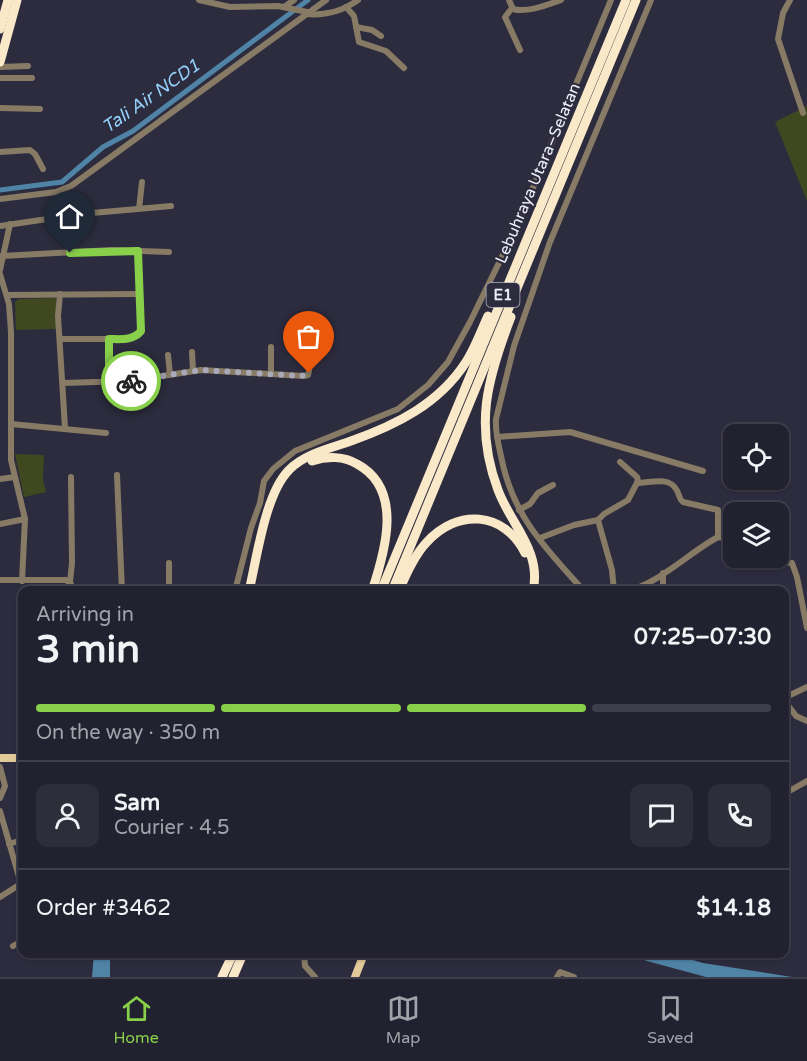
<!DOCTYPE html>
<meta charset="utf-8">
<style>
body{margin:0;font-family:"Varela Round",sans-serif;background:#2e2e3b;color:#f1f3f6;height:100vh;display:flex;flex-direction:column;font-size:22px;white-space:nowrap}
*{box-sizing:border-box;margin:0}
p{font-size:20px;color:#a2a3aa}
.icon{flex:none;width:33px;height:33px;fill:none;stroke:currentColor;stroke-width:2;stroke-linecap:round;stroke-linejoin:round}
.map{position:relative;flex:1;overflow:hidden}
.sheet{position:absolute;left:18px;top:586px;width:771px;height:372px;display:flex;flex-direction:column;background:#22212f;border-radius:12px;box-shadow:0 2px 4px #0004,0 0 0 2px #3f3e4b}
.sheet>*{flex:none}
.tools{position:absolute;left:723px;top:424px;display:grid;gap:12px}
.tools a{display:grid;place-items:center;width:66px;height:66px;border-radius:12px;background:#22212f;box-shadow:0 2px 4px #0004,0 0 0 2px #3f3e4b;font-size:30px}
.pin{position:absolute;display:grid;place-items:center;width:51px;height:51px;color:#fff;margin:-62px -26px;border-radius:50% 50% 50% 0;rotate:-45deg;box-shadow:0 0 6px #0007}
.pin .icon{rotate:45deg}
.courier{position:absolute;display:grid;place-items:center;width:60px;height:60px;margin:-30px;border:4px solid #88cf4a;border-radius:50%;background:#fff;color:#222;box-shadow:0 2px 8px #0007}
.headline em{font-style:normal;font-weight:700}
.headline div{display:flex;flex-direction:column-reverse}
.headline{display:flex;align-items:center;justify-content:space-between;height:102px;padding:0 18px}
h1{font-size:39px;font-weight:700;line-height:45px}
.bar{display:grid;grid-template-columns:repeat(4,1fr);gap:9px 6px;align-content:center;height:72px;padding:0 18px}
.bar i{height:8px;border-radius:4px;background:#3f3e4b}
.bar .on{background:#88cf4a}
.bar p{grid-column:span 4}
.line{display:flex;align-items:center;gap:15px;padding:0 18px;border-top:2px solid #3f3e4b}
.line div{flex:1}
.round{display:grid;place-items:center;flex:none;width:63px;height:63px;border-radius:12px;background:#2e2e3b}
.dock{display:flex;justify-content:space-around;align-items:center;height:84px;border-top:2px solid #3f3e4b;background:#22212f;font-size:16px;color:#a2a3aa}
.dock a{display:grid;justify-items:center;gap:3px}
.dock .on{color:#88cf4a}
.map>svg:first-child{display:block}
</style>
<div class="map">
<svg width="807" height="977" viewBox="0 0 807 977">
<rect width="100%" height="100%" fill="#2d2c3f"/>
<g fill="#40481f">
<path d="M807,106V201L775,122Z"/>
<path d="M56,298V329L16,330L15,302L19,299Z"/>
<path d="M15,454L44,455L43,479L46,492L24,497Z"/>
</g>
<g fill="#4f84a7">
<path d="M94,954H110V977H92Z"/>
<path d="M630,954H672L703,963L792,977H706L647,961Z"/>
</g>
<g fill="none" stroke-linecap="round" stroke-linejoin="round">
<path stroke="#4f84a7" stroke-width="5" d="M0,190L62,182L103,147L133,131L308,0"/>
<g stroke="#877b65" stroke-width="6">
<path d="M199,0L230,7L278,6L307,12"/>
<path d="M509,0L513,9C527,13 547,5 561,0"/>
<path d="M790,0L783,13L778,39L803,113"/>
<path d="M284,7L294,0"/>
<path d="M346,7L354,16L359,42L386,51L404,68"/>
<path d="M512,8L505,17L520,50"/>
<path d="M305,14C325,16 341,12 358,0"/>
<path d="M356,27L372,30L381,36"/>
<path d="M0,67L28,66"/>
<path d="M0,78H32"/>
<path d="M0,108L40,109"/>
<path d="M0,152L30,150L35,154L43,169"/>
<path d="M0,199L56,192L71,186L326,0"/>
<path d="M139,209L142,182"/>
<path d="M0,226L81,214L171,206"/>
<path d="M2,256L111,250L169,252"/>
<path d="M0,270L10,224"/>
<path d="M0,274L9,304L11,332V460L25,519L22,581"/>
<path d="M60,294L58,316L65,428"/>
<path d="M7,295L140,294"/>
<path d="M60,339H128L140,333L141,315L138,251"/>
<path d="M109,339V382"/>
<path d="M192,352L193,371"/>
<path d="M168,355L170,375"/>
<path d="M138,357V380"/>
<path d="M271,374V347"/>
<path d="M63,383L129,381L201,370L304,376L308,375L309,371L310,341"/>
<path d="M11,424L106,433"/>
<path d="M497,437L570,432L703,471"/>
<path d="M117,475L122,591"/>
<path d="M0,479L15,477"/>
<path d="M637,483C650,483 668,476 676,489C680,494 678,498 683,502L718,510V537"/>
<path d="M519,510L530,504L538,493L553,485"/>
<path d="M0,524L25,519"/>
<path d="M718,537L723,538L734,545"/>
<path d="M540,538L574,525L598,520"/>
<path d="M755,558L792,563L797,577L807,628"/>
<path d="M663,573V591"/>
<path d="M0,580H66L71,584L72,591"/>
<path d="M70,582L72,563L71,477"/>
<path d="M169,591V563"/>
<path d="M235,591L251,528L260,503L264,481L273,469L295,451L398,409L428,385L448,362L470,322L517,226L611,0"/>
<path d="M584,591C545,548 512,515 501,456C498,443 495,431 496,419L514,346L550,242L651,0"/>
<path d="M614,591L612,570L598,520L604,514L628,500L638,481L637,477L620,462"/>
<path d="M625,591C655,587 691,551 718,537"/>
<path d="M784,698L807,687"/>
<path d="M784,700L796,716L807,721"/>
<path d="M0,767L5,786L0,798"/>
<path d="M784,794L807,781"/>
<path d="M0,811L21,884"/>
<path d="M9,844L22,840"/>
<path d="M0,897L22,883"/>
<path d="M13,946L22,941"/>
<path d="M304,954L305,966L315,977"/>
<path d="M557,977L560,972L574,977"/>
</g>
<g stroke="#e1c99a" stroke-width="8">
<path d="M0,758H22"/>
<path d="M355,977L364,954"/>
</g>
<g stroke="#fae9c8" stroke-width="9">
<path d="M0,29L8,0"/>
<path d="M0,62L17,0"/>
<path d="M511,317C487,379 474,426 498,490C511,525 542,551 533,591"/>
<path d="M312,461C327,456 344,456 357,464C404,489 385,552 372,591"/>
<path d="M249,591C257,558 265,494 289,470C304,454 331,448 351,441C396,425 439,404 466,362C475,348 481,331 488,316"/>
<path d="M381,591L626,0"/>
<path d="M392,591L636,0"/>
<path d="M399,591C406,574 414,556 426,543C457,508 504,511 525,553"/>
<path d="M222,977L233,954"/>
<path d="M233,977L243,954"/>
</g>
</g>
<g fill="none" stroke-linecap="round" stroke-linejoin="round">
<path stroke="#aaa9b9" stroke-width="6" stroke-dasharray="0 10.8" d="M131,381L201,370L301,376L309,373"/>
<path stroke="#88cf4a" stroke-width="8" d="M70,253L138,251L141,331C133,341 120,339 109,339V382L131,381"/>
</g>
<g text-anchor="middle" stroke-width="4.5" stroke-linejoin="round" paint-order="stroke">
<rect fill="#2d2c3f" stroke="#b4b3c2" stroke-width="1.5" x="486.5" y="283" width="33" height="24" rx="4.5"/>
<g font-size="15" font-weight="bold" fill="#eeedfa">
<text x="503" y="300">E1</text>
</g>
<g font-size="16" fill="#eeedfa" stroke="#2d2c3f">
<text transform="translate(537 173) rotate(-67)" y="6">Lebuhraya Utara–Selatan</text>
</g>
<g font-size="18" font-style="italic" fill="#92cff9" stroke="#2d2c3f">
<text transform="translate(151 96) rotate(-35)" y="6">Tali Air NCD1</text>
</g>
</g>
</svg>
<div class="tools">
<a><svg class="icon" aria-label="locate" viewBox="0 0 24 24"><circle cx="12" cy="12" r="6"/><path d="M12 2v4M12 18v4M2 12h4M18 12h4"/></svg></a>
<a><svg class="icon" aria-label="layers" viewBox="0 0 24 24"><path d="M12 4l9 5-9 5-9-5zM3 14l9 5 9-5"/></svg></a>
</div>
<div class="pin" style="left:309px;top:373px;background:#ea580c"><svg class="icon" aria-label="bag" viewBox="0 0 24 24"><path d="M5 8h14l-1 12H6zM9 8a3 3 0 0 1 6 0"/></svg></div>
<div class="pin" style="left:70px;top:253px;background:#1f2937"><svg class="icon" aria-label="home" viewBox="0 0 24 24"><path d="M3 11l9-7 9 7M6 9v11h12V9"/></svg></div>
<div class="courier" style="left:131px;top:381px"><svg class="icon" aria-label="bike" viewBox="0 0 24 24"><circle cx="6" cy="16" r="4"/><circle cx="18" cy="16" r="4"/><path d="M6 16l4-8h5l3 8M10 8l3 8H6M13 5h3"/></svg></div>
<section class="sheet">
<div class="headline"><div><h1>3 min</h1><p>Arriving in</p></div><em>07:25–07:30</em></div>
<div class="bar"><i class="on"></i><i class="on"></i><i class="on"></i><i></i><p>On the way · 350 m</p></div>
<div class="line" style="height:108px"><a class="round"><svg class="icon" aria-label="person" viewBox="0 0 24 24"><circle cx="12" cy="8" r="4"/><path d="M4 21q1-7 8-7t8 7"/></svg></a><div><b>Sam</b><p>Courier · 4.5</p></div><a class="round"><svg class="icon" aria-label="chat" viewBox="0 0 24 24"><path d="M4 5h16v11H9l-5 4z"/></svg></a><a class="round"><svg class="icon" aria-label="phone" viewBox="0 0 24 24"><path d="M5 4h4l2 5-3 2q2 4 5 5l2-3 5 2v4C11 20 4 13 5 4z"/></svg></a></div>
<div class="line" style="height:78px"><div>Order #3462</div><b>$14.18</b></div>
</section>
</div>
<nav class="dock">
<a class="on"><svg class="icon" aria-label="home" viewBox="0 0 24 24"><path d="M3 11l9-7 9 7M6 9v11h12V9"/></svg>Home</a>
<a><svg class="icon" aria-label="map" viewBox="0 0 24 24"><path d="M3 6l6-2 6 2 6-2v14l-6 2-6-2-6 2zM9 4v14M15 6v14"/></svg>Map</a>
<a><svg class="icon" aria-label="saved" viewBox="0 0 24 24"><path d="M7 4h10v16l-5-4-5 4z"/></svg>Saved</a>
</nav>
